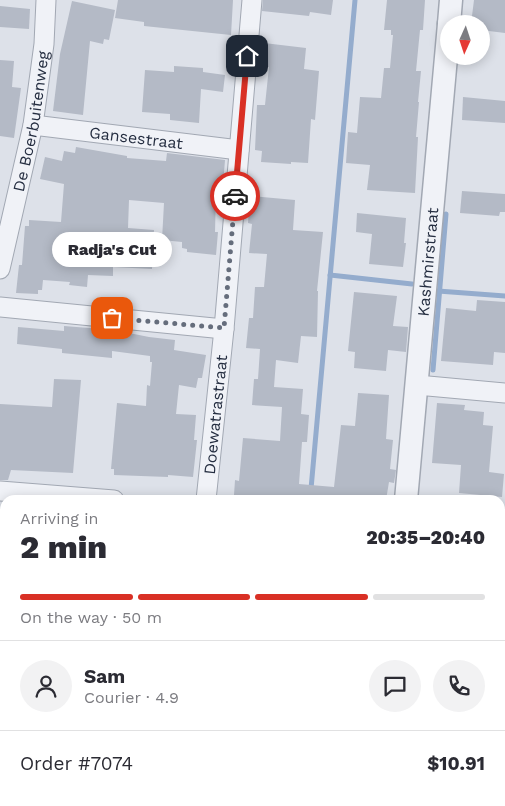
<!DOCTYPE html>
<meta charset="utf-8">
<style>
body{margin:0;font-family:"Work Sans",sans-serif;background:#f2f2f3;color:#2b2b33;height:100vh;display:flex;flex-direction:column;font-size:19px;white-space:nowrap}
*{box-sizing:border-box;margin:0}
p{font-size:16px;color:#7c7c81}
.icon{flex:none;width:28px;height:28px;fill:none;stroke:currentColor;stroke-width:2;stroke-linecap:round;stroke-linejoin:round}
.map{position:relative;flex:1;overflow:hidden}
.panel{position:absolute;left:0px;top:495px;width:505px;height:311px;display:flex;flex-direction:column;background:#fff;border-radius:15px 15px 0 0;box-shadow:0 2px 12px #0003}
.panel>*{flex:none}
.needle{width:32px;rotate:183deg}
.fabs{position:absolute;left:440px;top:15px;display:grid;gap:10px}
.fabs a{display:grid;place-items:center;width:50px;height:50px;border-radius:50%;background:#fff;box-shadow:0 2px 12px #0003;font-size:25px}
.pin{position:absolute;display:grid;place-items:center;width:42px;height:42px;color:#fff;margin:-21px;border-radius:10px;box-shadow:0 2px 8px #0006}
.courier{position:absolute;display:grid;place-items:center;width:50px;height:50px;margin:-25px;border:4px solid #d93025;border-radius:50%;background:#fff;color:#222;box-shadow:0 1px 6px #0007}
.bubble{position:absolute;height:35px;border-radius:18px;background:#fff;box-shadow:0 2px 12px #0003;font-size:16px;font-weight:800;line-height:35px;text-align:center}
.overview em{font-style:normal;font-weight:800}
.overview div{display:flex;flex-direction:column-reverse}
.overview{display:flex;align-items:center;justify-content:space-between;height:85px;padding:0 20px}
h1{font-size:32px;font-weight:800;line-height:38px}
.bar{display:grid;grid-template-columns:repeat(4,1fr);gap:8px 5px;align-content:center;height:60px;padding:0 20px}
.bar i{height:6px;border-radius:4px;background:#e1e1e2}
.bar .selected{background:#d93025}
.bar p{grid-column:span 4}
.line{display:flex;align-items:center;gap:12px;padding:0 20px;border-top:1px solid #e1e1e2}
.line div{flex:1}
.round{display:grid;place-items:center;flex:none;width:52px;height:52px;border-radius:26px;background:#f2f2f3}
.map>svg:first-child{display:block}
</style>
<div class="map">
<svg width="505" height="806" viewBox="0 0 505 806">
<rect width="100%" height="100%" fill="#dde1e9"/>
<path fill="#c2d3be" d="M24,801H89V806H34Z"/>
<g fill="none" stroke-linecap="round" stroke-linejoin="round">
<g stroke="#94accd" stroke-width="5">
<path d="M330,275L412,284"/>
<path d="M438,291L505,296"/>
<path d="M433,370L446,214"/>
<path d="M310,500L355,0"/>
<path d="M282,806V801"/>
</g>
</g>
<g fill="#b4bac6">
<path d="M118,0H233L231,35L144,26V22L115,18Z"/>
<path d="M263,0H333L331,15L310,12L309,16L262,11Z"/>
<path d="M387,0H425L423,30H420L416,71H421L418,102H419L416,137H418L415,193L367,190L370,165L346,163L348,132L357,133L360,97L381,98L384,68H390L393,35H391V30H384Z"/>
<path d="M474,0H505V33L481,30V24H471Z"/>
<path d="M72,1L115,10L109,40L104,39L103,44L90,41L83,115L53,111L60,54Z"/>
<path d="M0,6L30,9L29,29L0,27Z"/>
<path d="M264,43L306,48L304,69L319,71L315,120L311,119L308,163L291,162V164L261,162L262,151L255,150L257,105H265L269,67L262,66Z"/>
<path d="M0,60L14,61L12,87L21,88L14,138L0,136Z"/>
<path d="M174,66L203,68V72L225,75L223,92L201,89L199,123L170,120V114L142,112L145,70L174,72Z"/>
<path d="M463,97L505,101V123L462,120Z"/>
<path d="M76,147L127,156V158L166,161L167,153L225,160L223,185H220V193H216L215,232H218L216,255L187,252V249L182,248V242L162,240L164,203L129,200L128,228L154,230L152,269L113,267V276L88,275L87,287L69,285L70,282L43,280L42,290H38V294L16,293L19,265H22L25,226H29V220L61,222L64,184L40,179L45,157L62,161L64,151L75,153Z"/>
<path d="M462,191L505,194V212H500L499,216L460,213Z"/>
<path d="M250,196L295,200L293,230L323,232L317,291H318L317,337L301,336L298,363L276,360L274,387L303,389L301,414L309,415L307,442H302L299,484L334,487L341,425L355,426L358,393L389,395L386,439L393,440L390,469L396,470L394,483L389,482L386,500H322V499L285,497L284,500H245V496L234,495L235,480L239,481L243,438L280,441L282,407L252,405L254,379H258L260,349L246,348L249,318H253L255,287H264L267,254L249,253L252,224L248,223Z"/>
<path d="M357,213L406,218L404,243H406L403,267L369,264L372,234L356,232Z"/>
<path d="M354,292L397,296L393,326L408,327L406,352L388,350L386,371L354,368L355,352L348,351Z"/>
<path d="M477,300L505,302V353L494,352L493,365L441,361L446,308L476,311Z"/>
<path d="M64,326L114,330L149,337L175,340L174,350L206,355L202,378H198L196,388L179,385L176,414L196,415L194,440H197L193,477L168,475V477L114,475V469H111L117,403L146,406L147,385L150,386L152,362H150V356L112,351V358L62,353V349L17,344L18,327L64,331Z"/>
<path d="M54,379L81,380L73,473L11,470L8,480H0V404L52,407Z"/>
<path d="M437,403L465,405L464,410L484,412L483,425L493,426L489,472L504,474L502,497L459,493L461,465L432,463Z"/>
</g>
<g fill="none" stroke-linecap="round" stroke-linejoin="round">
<g stroke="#a2a8b3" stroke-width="21">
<g id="minor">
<path id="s1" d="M33,125L239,150"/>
<path id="s2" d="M0,269L33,125L44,44L46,0"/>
<path d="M0,307L224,329"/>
<path d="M417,385L505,393"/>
<path d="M0,491L114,500"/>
<path id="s3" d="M206,500L224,329L252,0"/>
<path d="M0,671L5,672"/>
<path d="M0,795L5,749"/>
<path d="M184,806V801"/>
</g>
</g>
<g stroke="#a2a8b3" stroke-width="25">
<g id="tertiary">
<path d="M449,24L451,0"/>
<path id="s4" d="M406,500L449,24"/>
<path d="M379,806V801"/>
</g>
</g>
<use href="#minor" stroke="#f0f2f7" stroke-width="19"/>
<use href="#tertiary" stroke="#f0f2f7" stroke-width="22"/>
</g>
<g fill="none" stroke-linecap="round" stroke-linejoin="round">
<path stroke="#656d7c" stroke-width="5" stroke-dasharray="0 9" d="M112,318L224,328L235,196"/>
<path stroke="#d93025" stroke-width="6" d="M235,196L247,56"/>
</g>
<g text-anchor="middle" stroke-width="4" stroke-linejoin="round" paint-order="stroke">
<g font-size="16" fill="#252e41" stroke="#edf0f6">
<text dy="6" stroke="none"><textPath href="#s2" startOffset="151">De Boerbuitenweg</textPath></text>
<text dy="6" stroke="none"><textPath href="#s1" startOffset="104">Gansestraat</textPath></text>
<text dy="6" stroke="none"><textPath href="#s4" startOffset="239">Kashmirstraat</textPath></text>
<text dy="6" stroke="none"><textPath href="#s3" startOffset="86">Doewatrastraat</textPath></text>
</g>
</g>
</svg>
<div class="fabs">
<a><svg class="needle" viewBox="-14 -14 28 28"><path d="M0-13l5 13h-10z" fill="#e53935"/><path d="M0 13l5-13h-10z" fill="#7c7c81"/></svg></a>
</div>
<div class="pin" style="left:112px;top:318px;background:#ea580c"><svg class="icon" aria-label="bag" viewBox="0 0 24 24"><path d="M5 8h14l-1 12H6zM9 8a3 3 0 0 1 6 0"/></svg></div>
<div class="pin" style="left:247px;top:56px;background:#1f2937"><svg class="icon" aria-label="home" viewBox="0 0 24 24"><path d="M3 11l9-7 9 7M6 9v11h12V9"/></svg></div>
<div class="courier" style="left:235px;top:196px"><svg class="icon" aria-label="car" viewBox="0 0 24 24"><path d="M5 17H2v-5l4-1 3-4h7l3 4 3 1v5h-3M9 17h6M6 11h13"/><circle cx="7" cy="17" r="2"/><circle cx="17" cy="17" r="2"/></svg></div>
<div class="bubble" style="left:52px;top:232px;width:120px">Radja's Cut</div>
<section class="panel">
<div class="overview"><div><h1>2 min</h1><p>Arriving in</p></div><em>20:35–20:40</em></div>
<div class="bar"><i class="selected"></i><i class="selected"></i><i class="selected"></i><i></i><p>On the way · 50 m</p></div>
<div class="line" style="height:90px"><a class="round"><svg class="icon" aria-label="person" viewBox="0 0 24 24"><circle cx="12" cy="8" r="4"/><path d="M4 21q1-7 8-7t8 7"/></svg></a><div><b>Sam</b><p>Courier · 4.9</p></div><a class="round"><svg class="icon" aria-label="chat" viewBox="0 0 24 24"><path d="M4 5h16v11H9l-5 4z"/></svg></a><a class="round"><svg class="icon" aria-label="phone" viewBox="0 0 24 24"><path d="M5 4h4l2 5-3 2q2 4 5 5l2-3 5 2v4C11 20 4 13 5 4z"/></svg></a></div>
<div class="line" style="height:65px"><div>Order #7074</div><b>$10.91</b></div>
</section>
</div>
